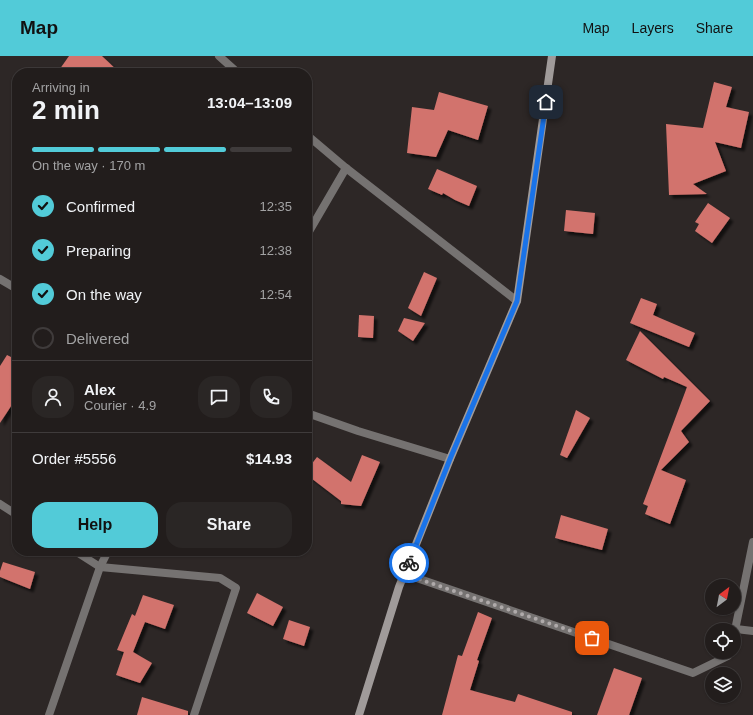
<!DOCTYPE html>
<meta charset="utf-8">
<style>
body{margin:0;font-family:Helvetica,sans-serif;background:#2a2625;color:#f1f3f6;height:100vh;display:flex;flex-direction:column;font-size:15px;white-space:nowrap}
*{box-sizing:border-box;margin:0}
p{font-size:13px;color:#a2a2a3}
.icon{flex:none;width:22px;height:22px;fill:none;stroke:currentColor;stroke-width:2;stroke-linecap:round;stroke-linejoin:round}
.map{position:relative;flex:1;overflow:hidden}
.drawer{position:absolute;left:12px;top:12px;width:300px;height:488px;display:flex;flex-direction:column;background:#221d1c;border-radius:16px;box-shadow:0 1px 3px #0004,0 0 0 1px #3f3b3b}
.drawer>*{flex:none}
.needle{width:26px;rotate:32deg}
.controls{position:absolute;left:705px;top:523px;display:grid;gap:8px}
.controls a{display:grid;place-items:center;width:36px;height:36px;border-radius:50%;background:#221d1c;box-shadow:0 1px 3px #0004,0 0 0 1px #3f3b3b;font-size:20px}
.pin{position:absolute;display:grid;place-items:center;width:34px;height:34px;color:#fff;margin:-17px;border-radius:8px;box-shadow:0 2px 6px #0006}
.courier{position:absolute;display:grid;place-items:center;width:40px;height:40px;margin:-20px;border:3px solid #1a73e8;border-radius:50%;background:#fff;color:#222;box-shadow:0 1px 5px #0007}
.headline em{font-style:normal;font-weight:600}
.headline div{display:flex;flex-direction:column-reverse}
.headline{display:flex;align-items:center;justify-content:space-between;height:68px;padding:0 20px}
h1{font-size:26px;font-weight:600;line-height:30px}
.bar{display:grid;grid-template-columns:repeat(4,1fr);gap:6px 4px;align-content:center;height:48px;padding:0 20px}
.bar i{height:5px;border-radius:3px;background:#3f3b3b}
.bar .on{background:#52cbd8}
.bar p{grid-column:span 4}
.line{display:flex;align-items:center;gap:10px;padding:0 20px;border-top:1px solid #3f3b3b}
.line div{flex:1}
.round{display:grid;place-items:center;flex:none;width:42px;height:42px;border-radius:16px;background:#2a2625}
ol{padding:0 20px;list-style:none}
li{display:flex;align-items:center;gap:12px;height:44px}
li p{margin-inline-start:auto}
li .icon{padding:4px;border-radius:50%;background:#52cbd8;color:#111;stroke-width:4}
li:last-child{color:#a2a2a3}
li i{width:22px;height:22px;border:2px solid #3f3b3b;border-radius:50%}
.cta{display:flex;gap:8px;margin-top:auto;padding:8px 20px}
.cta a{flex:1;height:46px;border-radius:16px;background:#52cbd8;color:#111;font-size:16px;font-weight:600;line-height:46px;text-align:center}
.cta a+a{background:#2a2625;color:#f1f3f6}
header{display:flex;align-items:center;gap:24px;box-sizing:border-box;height:56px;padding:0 20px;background:#52cbd8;color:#111}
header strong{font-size:19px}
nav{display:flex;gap:22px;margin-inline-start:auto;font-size:14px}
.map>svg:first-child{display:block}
</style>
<header>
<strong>Map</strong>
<nav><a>Map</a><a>Layers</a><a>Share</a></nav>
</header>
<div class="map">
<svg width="753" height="659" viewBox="0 0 753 659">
<defs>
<filter id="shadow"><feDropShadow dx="3.5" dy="3.5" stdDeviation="1" flood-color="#0009"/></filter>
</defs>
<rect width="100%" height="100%" fill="#2d2726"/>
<g fill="#d2736d" filter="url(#shadow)">
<path d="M69,0H102L120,17H57Z"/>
<path d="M714,26L732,31L726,51L749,56L741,92L715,86L726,115L693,128L707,138L669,139L666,68L703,72Z"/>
<path d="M439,36L488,50L478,84L448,74L436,101L407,97L412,51L434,54Z"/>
<path d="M437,113L477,130L469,150L455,144L443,137L442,139L428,133Z"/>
<path d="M708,147L730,162L712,187L695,175L699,168L695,166Z"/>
<path d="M566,154L595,157L593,178L564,175Z"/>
<path d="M424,216L437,222L421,260L408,252Z"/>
<path d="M641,242L657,248L653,259L695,277L689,291L630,267Z"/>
<path d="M359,259L374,260L373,282L358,281Z"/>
<path d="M404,262L425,267L413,285L398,275Z"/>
<path d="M640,275L710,345L681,375L689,386L661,414L686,424L670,468L645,458L648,450L643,448L687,331L664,321L663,323L626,304Z"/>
<path d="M7,299L17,304V341L0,367V310Z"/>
<path d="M576,354L590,362L567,402L560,399Z"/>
<path d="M362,399L380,406L361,450L341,448V445L307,419V414L317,401L351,426Z"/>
<path d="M561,459L608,473L602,494L555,482Z"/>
<path d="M3,506L35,516L30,533L0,521V515Z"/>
<path d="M257,537L283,551L273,570L247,557Z"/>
<path d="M143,539L174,549L165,573L145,566L133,596L152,607L140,627L116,619L124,596L117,594L132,558L135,560Z"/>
<path d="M478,556L492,562L477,604L479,605L470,634L515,646L518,638L572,656V659H442L458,599L462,600Z"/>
<path d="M289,564L310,571L304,590L283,583Z"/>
<path d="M614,612L642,622L629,659H597Z"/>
<path d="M142,641L188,655V659H137Z"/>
</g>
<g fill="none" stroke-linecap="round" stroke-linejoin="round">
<g stroke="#757271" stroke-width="8">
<path d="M219,0L238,17"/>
<path d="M307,79L346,112L517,245"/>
<path d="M307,179L346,112"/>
<path d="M0,223L17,233"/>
<path d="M307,357L358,375L450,403"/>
<path d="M0,448L17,459"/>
<path d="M75,495L100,511L220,522L236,532L194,659"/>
<path d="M405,518L693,617L728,600L729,596"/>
<path d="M736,573L753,575"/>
<path d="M734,579L753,486"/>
<path d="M49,659L100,511L108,495"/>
</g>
<path stroke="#a09b9a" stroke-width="8" d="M359,659L399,531L450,403L517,245L552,0"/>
</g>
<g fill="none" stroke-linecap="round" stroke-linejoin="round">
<path stroke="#afaaaa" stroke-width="4" stroke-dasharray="0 7.2" d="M409,507L404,518L592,582"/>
<path stroke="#1a73e8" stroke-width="5" d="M409,507L450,403L517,245L546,46"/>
</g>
</svg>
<div class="controls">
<a><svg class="needle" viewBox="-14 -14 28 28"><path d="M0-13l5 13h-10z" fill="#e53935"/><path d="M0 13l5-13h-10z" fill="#a2a2a3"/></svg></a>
<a><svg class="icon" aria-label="locate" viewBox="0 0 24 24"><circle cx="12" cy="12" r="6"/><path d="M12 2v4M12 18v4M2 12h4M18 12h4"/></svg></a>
<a><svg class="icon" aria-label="layers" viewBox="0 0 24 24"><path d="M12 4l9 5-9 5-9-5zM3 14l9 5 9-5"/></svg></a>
</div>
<div class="pin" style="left:592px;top:582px;background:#ea580c"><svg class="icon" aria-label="bag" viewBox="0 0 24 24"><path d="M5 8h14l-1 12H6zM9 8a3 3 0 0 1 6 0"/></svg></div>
<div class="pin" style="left:546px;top:46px;background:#1f2937"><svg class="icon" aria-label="home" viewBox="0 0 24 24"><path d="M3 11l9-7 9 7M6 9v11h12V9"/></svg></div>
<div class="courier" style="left:409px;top:507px"><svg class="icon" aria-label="bike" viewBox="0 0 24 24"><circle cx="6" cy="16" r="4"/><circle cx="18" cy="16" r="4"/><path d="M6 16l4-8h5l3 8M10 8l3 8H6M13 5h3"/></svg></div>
<section class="drawer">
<div class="headline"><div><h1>2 min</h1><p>Arriving in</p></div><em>13:04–13:09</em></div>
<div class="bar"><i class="on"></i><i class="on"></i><i class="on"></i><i></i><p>On the way · 170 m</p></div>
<ol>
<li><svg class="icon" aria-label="check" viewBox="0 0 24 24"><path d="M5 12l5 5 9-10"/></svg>Confirmed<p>12:35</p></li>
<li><svg class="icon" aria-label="check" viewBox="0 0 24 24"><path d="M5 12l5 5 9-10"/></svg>Preparing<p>12:38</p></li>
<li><svg class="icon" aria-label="check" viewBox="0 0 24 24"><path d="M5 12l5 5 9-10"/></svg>On the way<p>12:54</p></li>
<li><i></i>Delivered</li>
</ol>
<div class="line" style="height:72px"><a class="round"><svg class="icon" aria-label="person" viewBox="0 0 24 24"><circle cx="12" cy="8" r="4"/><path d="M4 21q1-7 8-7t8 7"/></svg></a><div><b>Alex</b><p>Courier · 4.9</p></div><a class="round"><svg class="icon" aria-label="chat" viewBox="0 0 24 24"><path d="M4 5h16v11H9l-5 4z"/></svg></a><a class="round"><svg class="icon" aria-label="phone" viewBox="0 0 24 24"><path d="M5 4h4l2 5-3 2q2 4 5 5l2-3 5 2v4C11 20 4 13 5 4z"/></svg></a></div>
<div class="line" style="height:52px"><div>Order #5556</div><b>$14.93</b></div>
<div class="cta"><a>Help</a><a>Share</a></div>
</section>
</div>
